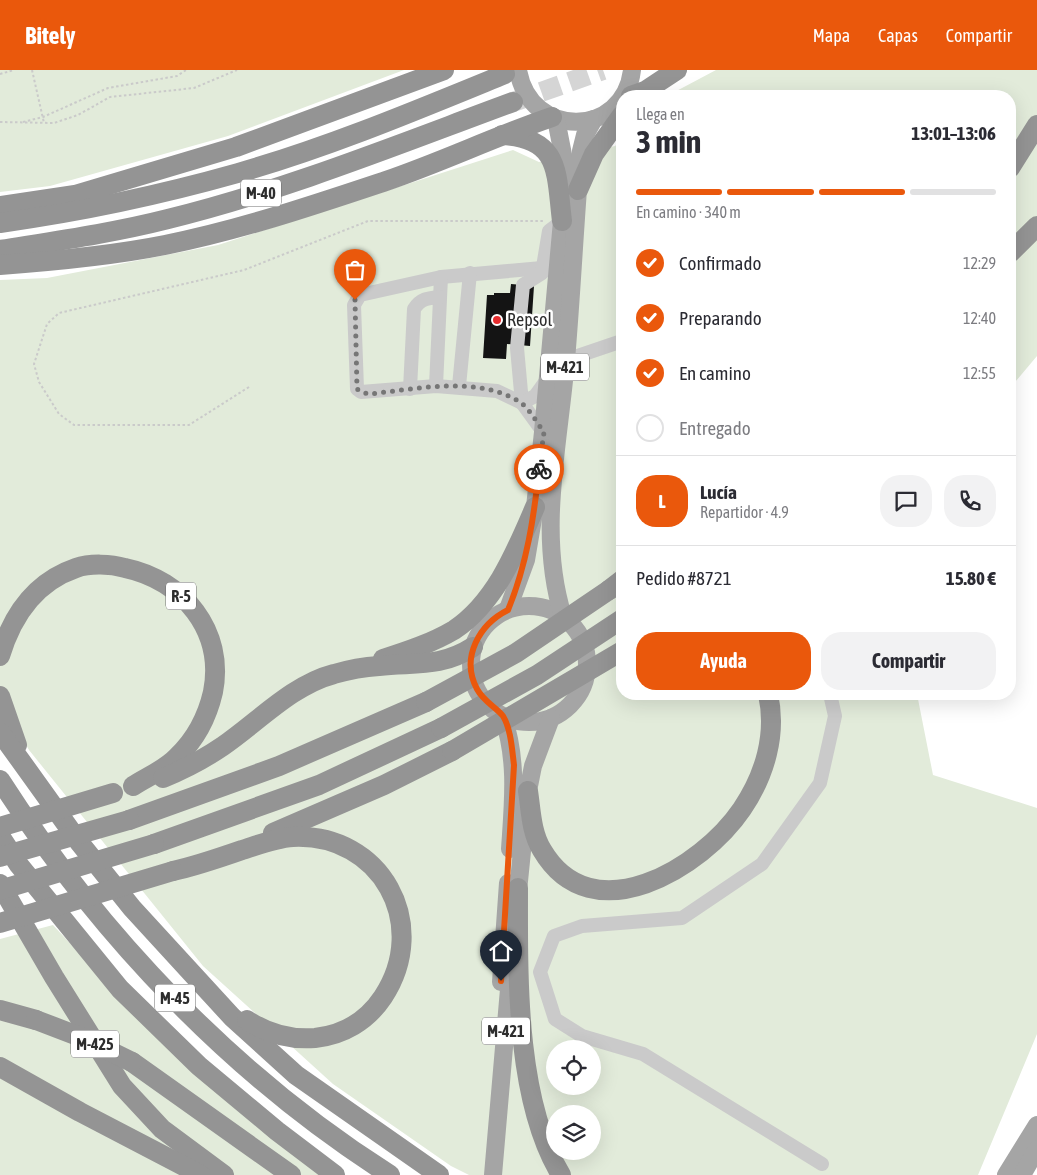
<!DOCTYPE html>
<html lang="es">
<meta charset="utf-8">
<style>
body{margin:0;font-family:"Asap Condensed",sans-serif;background:#f2f2f3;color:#2b2b33;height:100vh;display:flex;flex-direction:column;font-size:19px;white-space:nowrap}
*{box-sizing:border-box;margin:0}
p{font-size:16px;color:#7c7c81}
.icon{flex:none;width:28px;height:28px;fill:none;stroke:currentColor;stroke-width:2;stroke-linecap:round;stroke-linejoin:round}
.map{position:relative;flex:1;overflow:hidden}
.details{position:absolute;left:616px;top:20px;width:400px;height:610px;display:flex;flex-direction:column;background:#fff;border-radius:20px;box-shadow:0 5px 20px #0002}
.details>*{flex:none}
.controls{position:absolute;left:546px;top:970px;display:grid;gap:10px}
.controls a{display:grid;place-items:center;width:55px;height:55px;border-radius:50%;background:#fff;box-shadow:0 5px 20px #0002;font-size:25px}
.pin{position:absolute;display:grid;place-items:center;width:42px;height:42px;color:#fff;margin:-51px -21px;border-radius:50% 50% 50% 0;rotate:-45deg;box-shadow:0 0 5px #0007}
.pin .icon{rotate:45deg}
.courier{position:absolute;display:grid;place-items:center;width:50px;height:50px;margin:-25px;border:4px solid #ea580c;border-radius:50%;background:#fff;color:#222;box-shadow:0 1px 6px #0007}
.overview em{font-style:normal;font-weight:700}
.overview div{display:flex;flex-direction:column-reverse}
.overview{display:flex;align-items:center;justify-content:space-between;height:85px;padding:0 20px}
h1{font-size:32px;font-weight:700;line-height:38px}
.bar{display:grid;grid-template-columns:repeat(4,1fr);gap:8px 5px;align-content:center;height:60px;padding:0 20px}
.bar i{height:6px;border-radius:4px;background:#e1e1e2}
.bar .selected{background:#ea580c}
.bar p{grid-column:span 4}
.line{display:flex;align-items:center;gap:12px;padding:0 20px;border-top:1px solid #e1e1e2}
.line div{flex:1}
.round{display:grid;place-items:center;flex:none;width:52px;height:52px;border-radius:20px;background:#f2f2f3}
ol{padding:0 20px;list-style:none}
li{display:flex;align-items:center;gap:15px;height:55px}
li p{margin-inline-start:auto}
li .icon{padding:5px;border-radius:50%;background:#ea580c;color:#fff;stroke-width:4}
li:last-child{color:#7c7c81}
li i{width:28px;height:28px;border:2px solid #e1e1e2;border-radius:50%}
.primary-button{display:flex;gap:10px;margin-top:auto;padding:10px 20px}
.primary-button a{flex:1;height:58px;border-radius:20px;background:#ea580c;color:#fff;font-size:20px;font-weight:700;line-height:58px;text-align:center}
.primary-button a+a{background:#f2f2f3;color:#2b2b33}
header{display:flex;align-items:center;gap:30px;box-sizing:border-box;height:70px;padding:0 25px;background:#ea580c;color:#fff}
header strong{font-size:24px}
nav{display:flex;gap:28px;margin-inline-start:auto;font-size:18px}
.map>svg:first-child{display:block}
</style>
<header>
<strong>Bitely</strong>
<nav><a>Mapa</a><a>Capas</a><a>Compartir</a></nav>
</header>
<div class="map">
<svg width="1037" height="1105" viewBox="0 0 1037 1105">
<rect width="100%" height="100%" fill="#fff"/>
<g fill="#e2ebda" fill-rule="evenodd">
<path d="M0,0H404L228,66L50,116L0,122Z"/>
<path d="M716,0H1037V286L1010,318V26H667Z"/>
<path d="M622,69V624H917L933,705L1037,738V964L978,1105H469L451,1096L333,1014L203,896L29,680L0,629V210L47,208L218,175L513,80L539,92L615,76ZM555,979H592V1016H555ZM555,1044H592V1081H555Z"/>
<path d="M53,855L168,979L326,1105H0V869Z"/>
</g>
<path fill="#141414" d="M511,214L534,216L530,276L507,274L506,289L483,288L487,225H494V223H510Z"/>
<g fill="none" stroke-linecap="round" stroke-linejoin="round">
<path stroke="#d5d5d5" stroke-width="20" stroke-dasharray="20 10" stroke-linecap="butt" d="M513,32L603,0"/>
<g stroke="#cacaca" stroke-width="2" stroke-dasharray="2.5 2.5" stroke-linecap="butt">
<path d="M32,0L44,53"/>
<path d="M0,4L14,0"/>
<path d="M0,52L54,53L78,45L110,27L194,18L237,0"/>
<path d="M23,52L43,47L108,18L177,6L186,0"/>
<path d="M249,317L189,355H74L59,344L39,312L34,294L47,254L59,243L244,200L368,151H543"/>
</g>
<g stroke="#cacaca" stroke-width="14">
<path d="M542,198L441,207L360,225L354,235L357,319L361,322L436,316L497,321L522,333L543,362"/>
<path d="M566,290L622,271"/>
<path d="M436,316L441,207"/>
<path d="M459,316L470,203"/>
<path d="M410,319L414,239C421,228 429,228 440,227"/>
<path d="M522,333L517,278L523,215L542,203L549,161L562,151"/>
<path d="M522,333L535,326L548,308"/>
<path d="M822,1094L643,984L582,966L555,949L540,902L554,866L582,856L682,848L762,794L820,713L835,646L830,624"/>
</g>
<g stroke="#a5a5a5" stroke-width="18">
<path d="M518,0C530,70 624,68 632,0"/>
<circle cx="529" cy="594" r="58"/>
<path d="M508,539L526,490L535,437L543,362L562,151L565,95L556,49"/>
<path d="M563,546C537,463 559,375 566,290C572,220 575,151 581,81L585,65L594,49"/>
<path d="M503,647C518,690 513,734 510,779"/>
<path d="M517,831L528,721L533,696L551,648"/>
<path d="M501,912L508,813"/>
<path d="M493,1105L511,896"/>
<path d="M1006,1105L1037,1055"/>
<path d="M1022,1105L1037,1079"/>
</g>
<g stroke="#949494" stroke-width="20">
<path d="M631,26L645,21L677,0"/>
<path d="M502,65C561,68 556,103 562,151"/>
<path d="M1010,98L1037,55"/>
<path d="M578,120L594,84L622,45"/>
<path d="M0,136L75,125L236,77L444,0"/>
<path d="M0,153C80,142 160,125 238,103C329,77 417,40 505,4"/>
<path d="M0,180C56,171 113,163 168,149C286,120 399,74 513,32"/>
<path d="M1010,183L1037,156"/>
<path d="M0,195C55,191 110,186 165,175C240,160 314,135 386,111C442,92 496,66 552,47"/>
<path d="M609,520L622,510"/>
<path d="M0,586C12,546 35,512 76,498C90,493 111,494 125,498C183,510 225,561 213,622C207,648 196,669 177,687C166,699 147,707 133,716"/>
<path d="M383,589C408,581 432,573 454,560C496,532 516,481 535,437"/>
<path d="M0,626L17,675"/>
<path d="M0,662L79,772L132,838L232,947L296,1005L439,1105"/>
<path d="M163,708C185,699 204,689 223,676C258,652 292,615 334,604C348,600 364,597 379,596C415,592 440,598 473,577"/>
<path d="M0,710C100,866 234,1006 390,1105"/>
<path d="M528,721C531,740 531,762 542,780C592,865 702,798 742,739C765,705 777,664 768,624"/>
<path d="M129,750L279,696L426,632"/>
<path d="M273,763L384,715L452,681"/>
<path d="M0,766L19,795L120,919L199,996L277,1061L335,1105"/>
<path d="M154,774L319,715L441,658"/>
<path d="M173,801C196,796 219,788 242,780C258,775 275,768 293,767C381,763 431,854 383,927C367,951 343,965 315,968C289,970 268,964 247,950"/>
<path d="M0,814L54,907L122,1016L162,1059L224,1105"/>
<path d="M518,818C518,905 515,1029 561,1105"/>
<path d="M0,940L36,950"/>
<path d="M132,992L291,1105"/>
<path d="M0,997L80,1042L201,1105"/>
</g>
<g stroke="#949494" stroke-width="20">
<path d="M426,632L516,583L609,520"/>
<path d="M441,658L537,605L622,549"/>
<path d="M452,681L622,581"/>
<path d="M0,757L113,723"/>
<path d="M0,787L129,750"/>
<path d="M0,820L154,774"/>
<path d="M0,853L173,801"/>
<path d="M36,950L83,968L132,992"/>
</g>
</g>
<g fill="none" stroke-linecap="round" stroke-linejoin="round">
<path stroke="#767676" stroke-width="5" stroke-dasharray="0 9" d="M355,230L357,319L361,322L369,324C417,319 476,305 520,332C529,338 537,353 544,362L539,399"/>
<path stroke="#ea580c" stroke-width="6" d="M501,911L514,695C512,680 511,659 503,646C496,637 484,632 477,619C460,587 480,554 508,540C527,494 534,447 539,399"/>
</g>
<circle fill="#e62c2e" stroke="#fff" stroke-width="2" cx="497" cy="250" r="5"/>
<g text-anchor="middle" stroke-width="5" stroke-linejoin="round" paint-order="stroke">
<g fill="#fff" stroke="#6c6c6c" stroke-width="1">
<rect x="241" y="109.5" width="40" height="27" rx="4"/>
<rect x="541" y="283.5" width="48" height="27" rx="4"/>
<rect x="166" y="512.5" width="30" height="27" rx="4"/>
<rect x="155" y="914.5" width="40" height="27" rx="4"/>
<rect x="482" y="947.5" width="48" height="27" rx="4"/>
<rect x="71" y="960.5" width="48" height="27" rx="4"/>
</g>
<g font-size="16" font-weight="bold" fill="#2d2d2d">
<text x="261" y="129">M-40</text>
<text x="565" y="303">M-421</text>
<text x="181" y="532">R-5</text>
<text x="175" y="934">M-45</text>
<text x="506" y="967">M-421</text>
<text x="95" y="980">M-425</text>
</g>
<g font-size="18" fill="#2d2d2d" stroke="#fff" text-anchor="start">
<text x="507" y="256">Repsol</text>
</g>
</g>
</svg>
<div class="controls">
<a><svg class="icon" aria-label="locate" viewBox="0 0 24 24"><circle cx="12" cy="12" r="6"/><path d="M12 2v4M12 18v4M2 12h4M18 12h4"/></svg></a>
<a><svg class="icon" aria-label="layers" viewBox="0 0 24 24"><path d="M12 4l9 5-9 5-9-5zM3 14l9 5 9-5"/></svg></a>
</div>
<div class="pin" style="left:355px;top:230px;background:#ea580c"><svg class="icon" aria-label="bag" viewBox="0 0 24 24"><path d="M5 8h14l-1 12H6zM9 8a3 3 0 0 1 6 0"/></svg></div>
<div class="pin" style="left:501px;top:911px;background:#1f2937"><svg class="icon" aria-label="home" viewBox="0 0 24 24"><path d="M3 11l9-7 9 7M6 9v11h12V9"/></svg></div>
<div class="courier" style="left:539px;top:399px"><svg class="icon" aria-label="bike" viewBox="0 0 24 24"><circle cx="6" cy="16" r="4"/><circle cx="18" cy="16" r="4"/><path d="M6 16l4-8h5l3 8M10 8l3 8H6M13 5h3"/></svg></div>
<section class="details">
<div class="overview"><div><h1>3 min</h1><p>Llega en</p></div><em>13:01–13:06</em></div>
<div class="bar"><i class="selected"></i><i class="selected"></i><i class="selected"></i><i></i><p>En camino · 340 m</p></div>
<ol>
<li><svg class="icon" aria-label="check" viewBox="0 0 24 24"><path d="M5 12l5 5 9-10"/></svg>Confirmado<p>12:29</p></li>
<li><svg class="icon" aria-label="check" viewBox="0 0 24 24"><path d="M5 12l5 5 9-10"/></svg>Preparando<p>12:40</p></li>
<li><svg class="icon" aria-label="check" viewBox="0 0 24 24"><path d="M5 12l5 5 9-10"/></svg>En camino<p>12:55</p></li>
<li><i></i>Entregado</li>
</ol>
<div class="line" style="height:90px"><b class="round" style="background:#ea580c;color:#fff">L</b><div><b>Lucía</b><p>Repartidor · 4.9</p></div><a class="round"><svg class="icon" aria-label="chat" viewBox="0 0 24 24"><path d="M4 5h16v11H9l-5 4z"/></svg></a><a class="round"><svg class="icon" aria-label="phone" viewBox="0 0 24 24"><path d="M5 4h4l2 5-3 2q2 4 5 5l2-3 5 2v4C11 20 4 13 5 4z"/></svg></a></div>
<div class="line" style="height:65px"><div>Pedido #8721</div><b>15.80 €</b></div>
<div class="primary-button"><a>Ayuda</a><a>Compartir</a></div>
</section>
</div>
